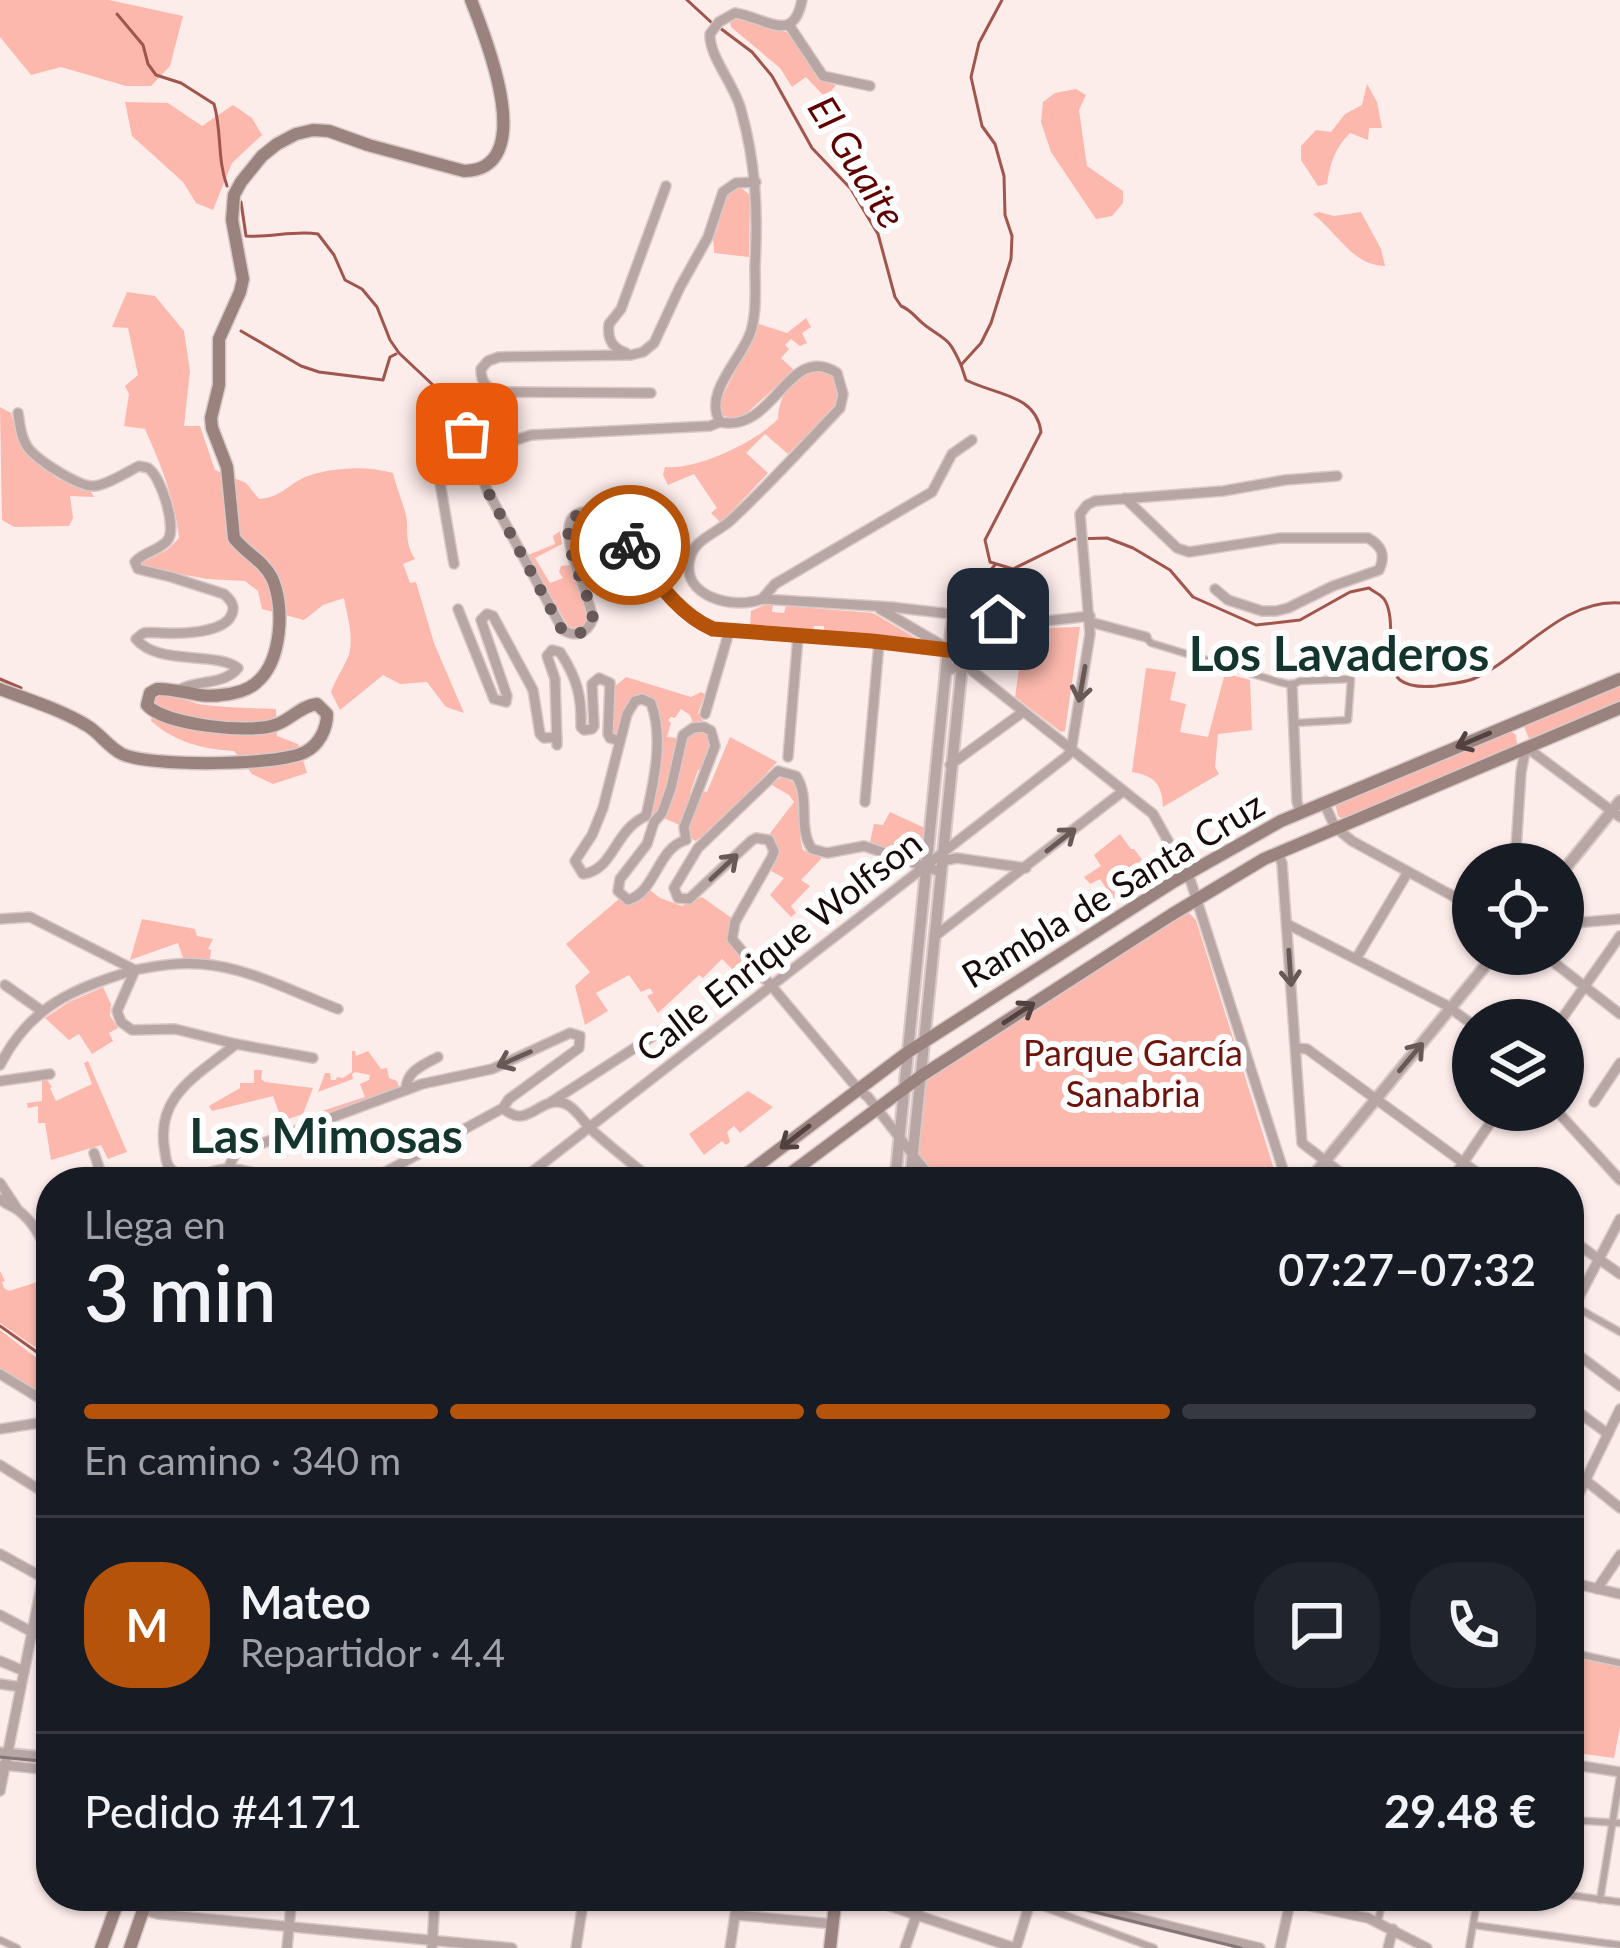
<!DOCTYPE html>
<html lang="es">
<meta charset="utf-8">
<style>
body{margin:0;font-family:Lato,sans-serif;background:#20242c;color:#f1f3f6;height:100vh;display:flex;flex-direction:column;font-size:45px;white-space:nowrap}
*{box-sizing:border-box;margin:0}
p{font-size:39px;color:#9ea1a6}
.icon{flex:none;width:66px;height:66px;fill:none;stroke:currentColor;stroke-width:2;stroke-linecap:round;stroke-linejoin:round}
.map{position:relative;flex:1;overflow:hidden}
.details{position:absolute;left:36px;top:1167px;width:1548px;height:744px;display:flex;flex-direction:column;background:#171b24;border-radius:48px;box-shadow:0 3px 9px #0004}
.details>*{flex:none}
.controls{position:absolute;left:1452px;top:843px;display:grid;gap:24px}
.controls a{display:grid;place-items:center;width:132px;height:132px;border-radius:50%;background:#171b24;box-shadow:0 3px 9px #0004;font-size:60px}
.pin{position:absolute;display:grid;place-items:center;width:102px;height:102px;color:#fff;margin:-51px;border-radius:24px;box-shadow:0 6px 18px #0006}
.courier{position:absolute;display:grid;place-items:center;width:120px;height:120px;margin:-60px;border:9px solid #b45309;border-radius:50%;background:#fff;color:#222;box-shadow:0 3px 15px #0007}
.overview em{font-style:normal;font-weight:600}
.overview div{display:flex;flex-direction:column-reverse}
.overview{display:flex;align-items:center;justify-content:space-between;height:204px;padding:0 48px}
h1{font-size:78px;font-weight:600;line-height:90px}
.bar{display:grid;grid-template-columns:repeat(4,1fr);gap:18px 12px;align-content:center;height:144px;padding:0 48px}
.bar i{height:15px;border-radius:9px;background:#363941}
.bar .active{background:#b45309}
.bar p{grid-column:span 4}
.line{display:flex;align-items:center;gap:30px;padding:0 48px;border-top:3px solid #363941}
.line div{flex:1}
.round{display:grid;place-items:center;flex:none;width:126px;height:126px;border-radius:48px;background:#20242c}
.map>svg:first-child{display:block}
</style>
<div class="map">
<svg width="1620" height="1948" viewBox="0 0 1620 1948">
<rect width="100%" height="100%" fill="#fcecea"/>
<g fill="#fcb8ad">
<path d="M0,0H109L183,16L170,66L151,86H126L61,67L31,75L0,37Z"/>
<path d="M737,18L789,33L818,79L836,85L828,95L824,96L806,77L792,87L780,68L731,27L730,22Z"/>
<path d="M1367,84L1377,102L1382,128H1369L1368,140L1350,133C1335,148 1330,163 1327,184L1318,186L1301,160V146L1316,130L1331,132L1345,114L1362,105Z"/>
<path d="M1076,89L1086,95L1079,110L1087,166L1123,191V203L1112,216L1096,219L1051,152L1041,122L1043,102L1055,93Z"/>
<path d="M125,102L168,103L202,126L233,105L252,118L262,135L232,163L213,210L196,203L183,182L132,136Z"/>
<path d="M740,187L750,195L749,257L714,253L713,233L716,232L728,193Z"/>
<path d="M1319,212L1334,216L1361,212L1381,249L1385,266C1353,266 1337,232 1313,214Z"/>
<path d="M127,292L155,296L184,331L190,371L184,426H200L215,470L246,483L259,499C281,497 285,487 303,478C328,467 367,465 393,473C396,486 401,498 405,511C410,530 403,540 415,559L403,564L410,583L416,582L434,643L464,713L446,707L427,682L400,684L383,675L340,710L331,692C335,680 343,669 348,657C355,639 347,616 344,598L323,605L304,620L262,609L258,591L245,581L207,579L147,568L141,563L167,550L179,538C175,499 161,465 145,429L124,426L129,394L125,386L138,375L128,328L112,327Z"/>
<path d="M806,318L811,327L802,333L807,343L800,346L791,339L785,345L789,349L781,358L794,370L745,415L737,419L723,416L718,405L746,350L756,323L787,333Z"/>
<path d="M820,370L835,378L839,392L833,410L788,454L765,434L746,453L768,473L721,523L711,513L717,508L694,474L668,485L663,475L665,467C697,470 756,442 778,419C779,393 793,375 820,370Z"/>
<path d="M0,407L11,413L23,451L58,479L90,490L94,497L70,496L73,518L69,526L14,527L2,520Z"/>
<path d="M560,531L562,544L535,558L550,583L563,578L559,572L561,566L570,565L588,618C585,628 576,630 568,626L528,555L555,544L553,536Z"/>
<path d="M764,605H773L772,612L784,613L786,606L873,613L921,641L824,632V626H814L813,631L750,627L751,611Z"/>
<path d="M1080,627L1065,731L1061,732L1015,697L1024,634L1039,628Z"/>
<path d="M1146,668L1176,672L1170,700L1186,704L1180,732L1208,737L1225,673L1250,680L1252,730L1218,734L1215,767L1219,774L1163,807C1162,784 1155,776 1132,772Z"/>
<path d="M626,677L691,697L701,692L705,694L698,713L703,721L693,723L690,715L681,709L675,718L671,717L668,720L671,723L667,737L679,738L669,788L657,814L650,815L656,710L642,698L617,736H611L613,688Z"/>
<path d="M1620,683V702L1530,741L1523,724Z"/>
<path d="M167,694C181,696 192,704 205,705C230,708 252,708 276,709L277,736L298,744L307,773L273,784L252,774L234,751C202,749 175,742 151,721L156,697Z"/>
<path d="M693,730L707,732L712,750H708L702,769L698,770L690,793L694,794L682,826L661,817L675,792L684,741L687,734Z"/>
<path d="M1509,730L1516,735L1517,745L1344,820L1338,816L1335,803Z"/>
<path d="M730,737L777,762L713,831L695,841L688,835V830L701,791L707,792Z"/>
<path d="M782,777L793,782C803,803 796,828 803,850L822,858L801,880L810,886L791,906L796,913L791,917L770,895L784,878L771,871C779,858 782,844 768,836L794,802L789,795L770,784Z"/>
<path d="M890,812L927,829L923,861L870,842L874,824L883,825Z"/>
<path d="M1120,834L1131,849H1134L1144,862L1149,860L1161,876L1116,903L1100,879L1090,884L1084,877L1101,866L1094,855Z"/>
<path d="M650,890L660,898L682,906L702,897L733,919L728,937L767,984L763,986L743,963L732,969L722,959L703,978L699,975L658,1013L647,996L653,993L650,988L641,992L629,975L596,993L608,1011L585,1025L575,986L590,972L566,944L619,899C633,908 640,902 650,890Z"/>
<path d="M1187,911L1196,920L1278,1182H939L916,1155L924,1079Z"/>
<path d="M142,919L195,929L197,936L213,939L208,949L211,950L210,960L183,958L178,943L130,960Z"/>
<path d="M103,987L111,1004L110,1016L118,1028L109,1033L113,1041L92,1054L79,1034L69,1040L45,1018L69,1002Z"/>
<path d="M352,1051H355L356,1056L368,1051L381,1069L387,1068L389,1078L397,1081L400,1090L324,1115L322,1111L365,1097L360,1084L369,1080L370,1075L355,1072L352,1074L353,1079L318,1092L325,1073H330L331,1080H336L337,1077L343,1078L352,1072Z"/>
<path d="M88,1061L127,1152L108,1159L101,1145L51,1160L45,1123H38V1106L28,1108L27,1103L42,1101V1081L47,1080L52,1087L50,1088L56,1101L92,1084L84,1063Z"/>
<path d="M254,1070H262L261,1079L265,1082L313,1088L303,1114L282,1121L273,1096L212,1111L209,1106L240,1088V1083H254Z"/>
<path d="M748,1091L773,1107L740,1133L734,1126L727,1132L730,1142L726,1145L722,1141L704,1155L689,1134Z"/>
<path d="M0,1271L5,1281L2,1282L4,1288L9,1291L47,1279L51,1295V1358L0,1323Z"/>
<path d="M0,1330L51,1369L50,1394L46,1396L0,1368Z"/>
<path d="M1569,1654L1620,1666V1727L1614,1758L1569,1752V1712L1577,1711L1580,1704L1577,1699L1569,1698Z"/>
</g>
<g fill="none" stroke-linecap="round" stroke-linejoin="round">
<g stroke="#a0564c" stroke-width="3">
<path d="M687,0L712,23"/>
<path d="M1002,0L979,43L971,77L982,126L995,144L1004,176L1005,215L1012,236L1011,259L991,323L981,343L961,365L966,380C995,395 1036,394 1041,432L985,540L990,562L1013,569L1074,539L1107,538L1133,548L1170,570L1193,597L1256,625L1300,620L1350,592L1369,588C1374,592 1380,594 1384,599C1398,619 1383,667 1400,680C1409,687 1425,687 1436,686C1448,684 1462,683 1473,679C1520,659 1561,599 1620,603"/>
<path d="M117,14L143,45L148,64L156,75L181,83L214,104C222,131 217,159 227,186"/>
<path d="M720,28L752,52L772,76L812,148L851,189L878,234L895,297L901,306C913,311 915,318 926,326C948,342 949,338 961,365"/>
<path d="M241,202L246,236C271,238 294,230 318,234L334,255L345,280L362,289L377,307L390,340L399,353L433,385"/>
<path d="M241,331L301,366L319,372L383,380L390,357L396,354"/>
<path d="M984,577L995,565"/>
<path d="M0,679L21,688"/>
<path d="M0,1326L51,1362"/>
</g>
<g stroke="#d8c8c6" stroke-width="9">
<g id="pedestrian">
<path d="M1146,637L1151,643L1279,682L1292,685L1300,681L1351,679L1348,720L1295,723"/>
<path d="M1574,1306L1620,1332"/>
<path d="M1569,1652L1620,1663"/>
<path d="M1569,1820L1620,1823"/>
<path d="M1569,1895L1620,1902"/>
<path d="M1600,1900L1620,1776"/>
<path d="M1030,1902L1154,1948"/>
<path d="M1378,1921L1384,1896"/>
<path d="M1473,1925L1620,1945"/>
<path d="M0,1940L17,1948"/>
<path d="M1469,1948L1478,1896"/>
</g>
</g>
<g stroke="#d8c8c6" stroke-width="12">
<g id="minor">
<path d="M802,0C793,46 765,17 735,13L719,22L710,34C709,57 735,85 741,110C756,163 758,212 755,266C755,287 757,311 751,331C742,360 703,391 720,422C775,434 788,341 837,373L843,394L840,408C804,446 768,486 730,521C716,533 694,540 690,558C680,597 734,610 762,599L891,607L1029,623L1090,616"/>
<path d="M789,25L823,76L870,86"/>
<path d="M626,353C612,348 607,339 609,324L621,309L666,186"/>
<path d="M651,393L500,392C486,388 481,383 481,369L488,361L499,357L631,355L643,352L654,343L680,287L708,237L723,192L736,183L756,182"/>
<path d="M18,413C20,425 21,439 29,449C39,461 80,488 95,486C109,484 125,473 139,466C142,467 145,467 148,468C161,476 178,529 167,541C158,551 143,552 135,562L138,569L171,577L224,594C232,601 237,608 229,619C217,633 181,634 163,633C160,633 147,632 144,633C141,634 139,637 136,639C158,666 215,651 238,668C223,686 198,679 179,690"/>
<path d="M474,454L531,435L710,426L720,422"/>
<path d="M1125,498L1177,548L1189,552L1280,538H1368C1382,546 1386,555 1379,570L1333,586L1288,608L1276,611H1262L1228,600L1215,589"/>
<path d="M454,564L433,442C434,421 457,417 467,434L487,490L563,630C576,638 587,633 593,619C590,592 532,490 607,516C636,553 670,610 713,629L963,649"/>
<path d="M762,599L775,584L932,492L952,454L972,440"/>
<path d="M458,609L494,699L506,702L507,696L481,620L487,614L493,616L533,690L540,734L544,738L557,737"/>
<path d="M880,609L943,646"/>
<path d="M1090,622L1146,637"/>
<path d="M948,649L952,615"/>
<path d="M946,672L961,664L970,669L1153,814L1191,882L1287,1182"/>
<path d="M1292,685L1297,802L1301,813"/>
<path d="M642,699L651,703C664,737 654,782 646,816C614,830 614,870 583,874L575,861L592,835L603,808L627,714L635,701Z"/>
<path d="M705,714L729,632"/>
<path d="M704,727L711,731L715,746L684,827L686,840C657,848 656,892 628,900L618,891L620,879L647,844L654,822L662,813L671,788L683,735L693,728Z"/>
<path d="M557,745L555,679L547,656L552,650L560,652C577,678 582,697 581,727L584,730L592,729L594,726L592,684L599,678L610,683L608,734L610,738L620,741"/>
<path d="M788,757L798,636"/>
<path d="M950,765L1023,712"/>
<path d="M865,802L879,643"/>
<path d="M1324,803L1335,827L1352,841L1473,907"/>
<path d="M1277,852L1282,863L1302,1143L1353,1182"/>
<path d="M942,861L957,858L1026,868"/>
<path d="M1515,864L1521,772L1526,747L1620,817"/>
<path d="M0,919L30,917L135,970"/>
<path d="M1287,924L1446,1005L1473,1025"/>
<path d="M1563,924L1620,919"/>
<path d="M935,936L1122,792"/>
<path d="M1543,954L1620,1014"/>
<path d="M1356,959L1408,872"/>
<path d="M5,985L42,1011"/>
<path d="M1561,1020L1620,936"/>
<path d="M236,1044L175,1029L132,1030L121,1022L117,1011L135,970C157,966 178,962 201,964C248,967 295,993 338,1009"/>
<path d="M1296,1048L1307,1049L1490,1182"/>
<path d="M0,1065C30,1006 74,988 135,970"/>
<path d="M0,1081L50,1074"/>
<path d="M406,1090C406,1071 423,1065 438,1057"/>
<path d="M551,1102L664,1029"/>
<path d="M1594,1102L1620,1063"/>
<path d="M503,1108C528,1132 540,1093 566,1104C577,1109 584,1123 593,1131C613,1149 634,1165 654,1182"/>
<path d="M1556,1110L1620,1180"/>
<path d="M94,1153L104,1182"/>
<path d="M228,1169L235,1154L271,1140L422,1084L492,1069L570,1033L580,1036L579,1048L509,1099L503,1108L367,1182"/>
<path d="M279,1182C261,1175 244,1168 225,1169C210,1171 193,1179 179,1174C168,1171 166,1162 165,1152C154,1096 197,1076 236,1044L313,1058"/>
<path d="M519,1182L1067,756L1071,751L1090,634L1080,514L1087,505L1095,501L1223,491L1285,480L1337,476"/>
<path d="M934,1182L868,1097L858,1089L732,939L735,922L772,857L774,851L769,840L756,838L751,841L689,899L678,898L674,888L698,848L778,771L796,776C811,798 797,828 812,849L827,853L864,846L941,872"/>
<path d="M1450,1182L1499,1110"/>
<path d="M0,1183L16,1207"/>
<path d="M0,1199C5,1204 12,1206 18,1210C35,1223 45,1244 51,1264"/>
<path d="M1569,1238L1620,1274"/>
<path d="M1569,1316L1620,1219"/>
<path d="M1569,1348L1620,1386"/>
<path d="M0,1374L51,1405"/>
<path d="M1569,1405L1608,1434"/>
<path d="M0,1429L51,1421"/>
<path d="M0,1465L51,1497"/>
<path d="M1569,1467L1620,1508"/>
<path d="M1569,1514L1620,1409"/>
<path d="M0,1554L51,1582"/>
<path d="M1569,1582L1620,1594"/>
<path d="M1597,1589L1620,1555"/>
<path d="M0,1615L51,1642"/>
<path d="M0,1661L24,1671"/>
<path d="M0,1684L21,1687"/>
<path d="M1569,1764L1620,1772"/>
<path d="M3,1765L51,1770"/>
<path d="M0,1791L51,1538"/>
<path d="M681,1896L737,1901"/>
<path d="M860,1896L1015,1948"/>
<path d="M1043,1896L1260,1948"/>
<path d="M1263,1896L1368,1918L1427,1948"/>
<path d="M143,1910L158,1914L512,1948"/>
<path d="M736,1915L833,1924"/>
<path d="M287,1948L292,1896"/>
<path d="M432,1948L435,1896"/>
<path d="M576,1948L584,1896"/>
<path d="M730,1948L738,1896"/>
<path d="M905,1948L923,1896"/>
<path d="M1016,1948L1032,1896"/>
<path d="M1280,1948L1290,1903"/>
<path d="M1388,1948L1393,1929"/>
</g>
</g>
<g stroke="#d8c8c6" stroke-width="14">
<g id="tertiary">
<path d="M1563,871L1620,801"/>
<path d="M895,1182L948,649"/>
<path d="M910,1182L967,616"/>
<path d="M1308,1182L1495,954"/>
<path d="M0,1753L51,1758"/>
</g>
</g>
<g stroke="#d8c8c6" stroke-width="15">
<g id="secondary">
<path d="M0,689C29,700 59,709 86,725C99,732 108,747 122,754C149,767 278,766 305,752C319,745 327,729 327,714L317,704C300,706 291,720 275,725C250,734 164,725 147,705L150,693L157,689C179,688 199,699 221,695C233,694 247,691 256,683C282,662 285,606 272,578C263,560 245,553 234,538L227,467L212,428L211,418L219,385V339L240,292L243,279L232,220L234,195L241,182L262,156L277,144L296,134L313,130L329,131L368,145L464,171C540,170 485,36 471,0"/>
<path d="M736,1182L908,1052L1173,882L1281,821L1620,679"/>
<path d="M779,1182L921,1076L1171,915L1264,859L1620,708"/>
<path d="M101,1948L120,1896"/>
<path d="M130,1948L148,1896"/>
<path d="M830,1948L836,1896"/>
</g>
</g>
<use href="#pedestrian" stroke="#b7a6a4" stroke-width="6"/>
<use href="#minor" stroke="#b7a6a4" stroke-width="9"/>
<use href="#tertiary" stroke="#b7a6a4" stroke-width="10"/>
<use href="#secondary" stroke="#9a837f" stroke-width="12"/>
<g stroke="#847674" stroke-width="3">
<path d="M0,1757L51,1762"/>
<path d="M1030,1896L1241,1948"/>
</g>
</g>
<defs><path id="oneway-shaft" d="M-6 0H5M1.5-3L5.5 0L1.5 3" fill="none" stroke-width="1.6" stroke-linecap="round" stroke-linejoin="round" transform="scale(3)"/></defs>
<g stroke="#685957">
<use href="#oneway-shaft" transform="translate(1082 684) rotate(100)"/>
<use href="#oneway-shaft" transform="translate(1061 840) rotate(-38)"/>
<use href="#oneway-shaft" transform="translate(724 867) rotate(-43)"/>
<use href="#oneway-shaft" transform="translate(1290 968) rotate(86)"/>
<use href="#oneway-shaft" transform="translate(1411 1057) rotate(-50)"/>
<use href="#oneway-shaft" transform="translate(514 1059) rotate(156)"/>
</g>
<g stroke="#52423f">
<use href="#oneway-shaft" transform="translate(1473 740) rotate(157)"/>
<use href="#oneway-shaft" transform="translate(1019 1013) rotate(-33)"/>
<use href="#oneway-shaft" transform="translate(795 1137) rotate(142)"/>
</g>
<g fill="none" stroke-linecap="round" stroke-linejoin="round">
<path stroke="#685a58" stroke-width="12" stroke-dasharray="0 21.6" d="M467,434L487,490L562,630C576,638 587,633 593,619C588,586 564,556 569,521L582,512L602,514L630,545"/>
<path stroke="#b45309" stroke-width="15" d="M630,545C654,576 676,613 713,629L872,641L956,651L963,649L967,616L998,619"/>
</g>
<g text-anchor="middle" stroke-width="12" stroke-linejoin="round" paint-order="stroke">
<g font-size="36" fill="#180c0a" stroke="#fefefe">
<text transform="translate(1113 890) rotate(-31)" y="13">Rambla de Santa Cruz</text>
<text transform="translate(779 946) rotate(-38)" y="13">Calle Enrique Wolfson</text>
</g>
<g font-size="36" fill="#6f140d" stroke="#fefefe">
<text x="1133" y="1066">Parque García<tspan x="1133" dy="41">Sanabria</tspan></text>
</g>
<g font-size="39" font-style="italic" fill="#5f0000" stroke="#fefefe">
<text transform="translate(857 162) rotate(58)" y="14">El Guaite</text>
</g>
<g font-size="48" font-weight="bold" fill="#14342e" stroke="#fefefe">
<text x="1339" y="671">Los Lavaderos</text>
<text x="326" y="1153">Las Mimosas</text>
</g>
</g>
</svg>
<div class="controls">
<a><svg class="icon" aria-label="locate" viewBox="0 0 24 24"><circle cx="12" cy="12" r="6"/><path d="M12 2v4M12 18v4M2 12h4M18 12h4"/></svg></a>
<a><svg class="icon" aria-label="layers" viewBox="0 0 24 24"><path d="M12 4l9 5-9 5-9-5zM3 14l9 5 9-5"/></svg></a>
</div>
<div class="pin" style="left:467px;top:434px;background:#ea580c"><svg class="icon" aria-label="bag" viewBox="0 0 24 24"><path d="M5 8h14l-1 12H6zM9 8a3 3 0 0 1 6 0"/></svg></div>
<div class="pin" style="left:998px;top:619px;background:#1f2937"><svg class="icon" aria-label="home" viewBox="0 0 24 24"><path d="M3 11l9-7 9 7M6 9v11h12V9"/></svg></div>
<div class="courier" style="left:630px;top:545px"><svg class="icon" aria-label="bike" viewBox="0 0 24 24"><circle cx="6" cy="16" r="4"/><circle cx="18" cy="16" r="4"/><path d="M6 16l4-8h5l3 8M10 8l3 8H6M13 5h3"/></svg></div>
<section class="details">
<div class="overview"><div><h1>3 min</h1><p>Llega en</p></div><em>07:27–07:32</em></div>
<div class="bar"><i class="active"></i><i class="active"></i><i class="active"></i><i></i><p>En camino · 340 m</p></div>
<div class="line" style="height:216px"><b class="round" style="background:#b45309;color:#fff">M</b><div><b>Mateo</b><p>Repartidor · 4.4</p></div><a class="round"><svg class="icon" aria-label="chat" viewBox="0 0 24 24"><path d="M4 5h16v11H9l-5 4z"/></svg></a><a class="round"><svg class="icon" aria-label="phone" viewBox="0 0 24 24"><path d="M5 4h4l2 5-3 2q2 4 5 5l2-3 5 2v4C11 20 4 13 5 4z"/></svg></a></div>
<div class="line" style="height:156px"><div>Pedido #4171</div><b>29.48 €</b></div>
</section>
</div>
